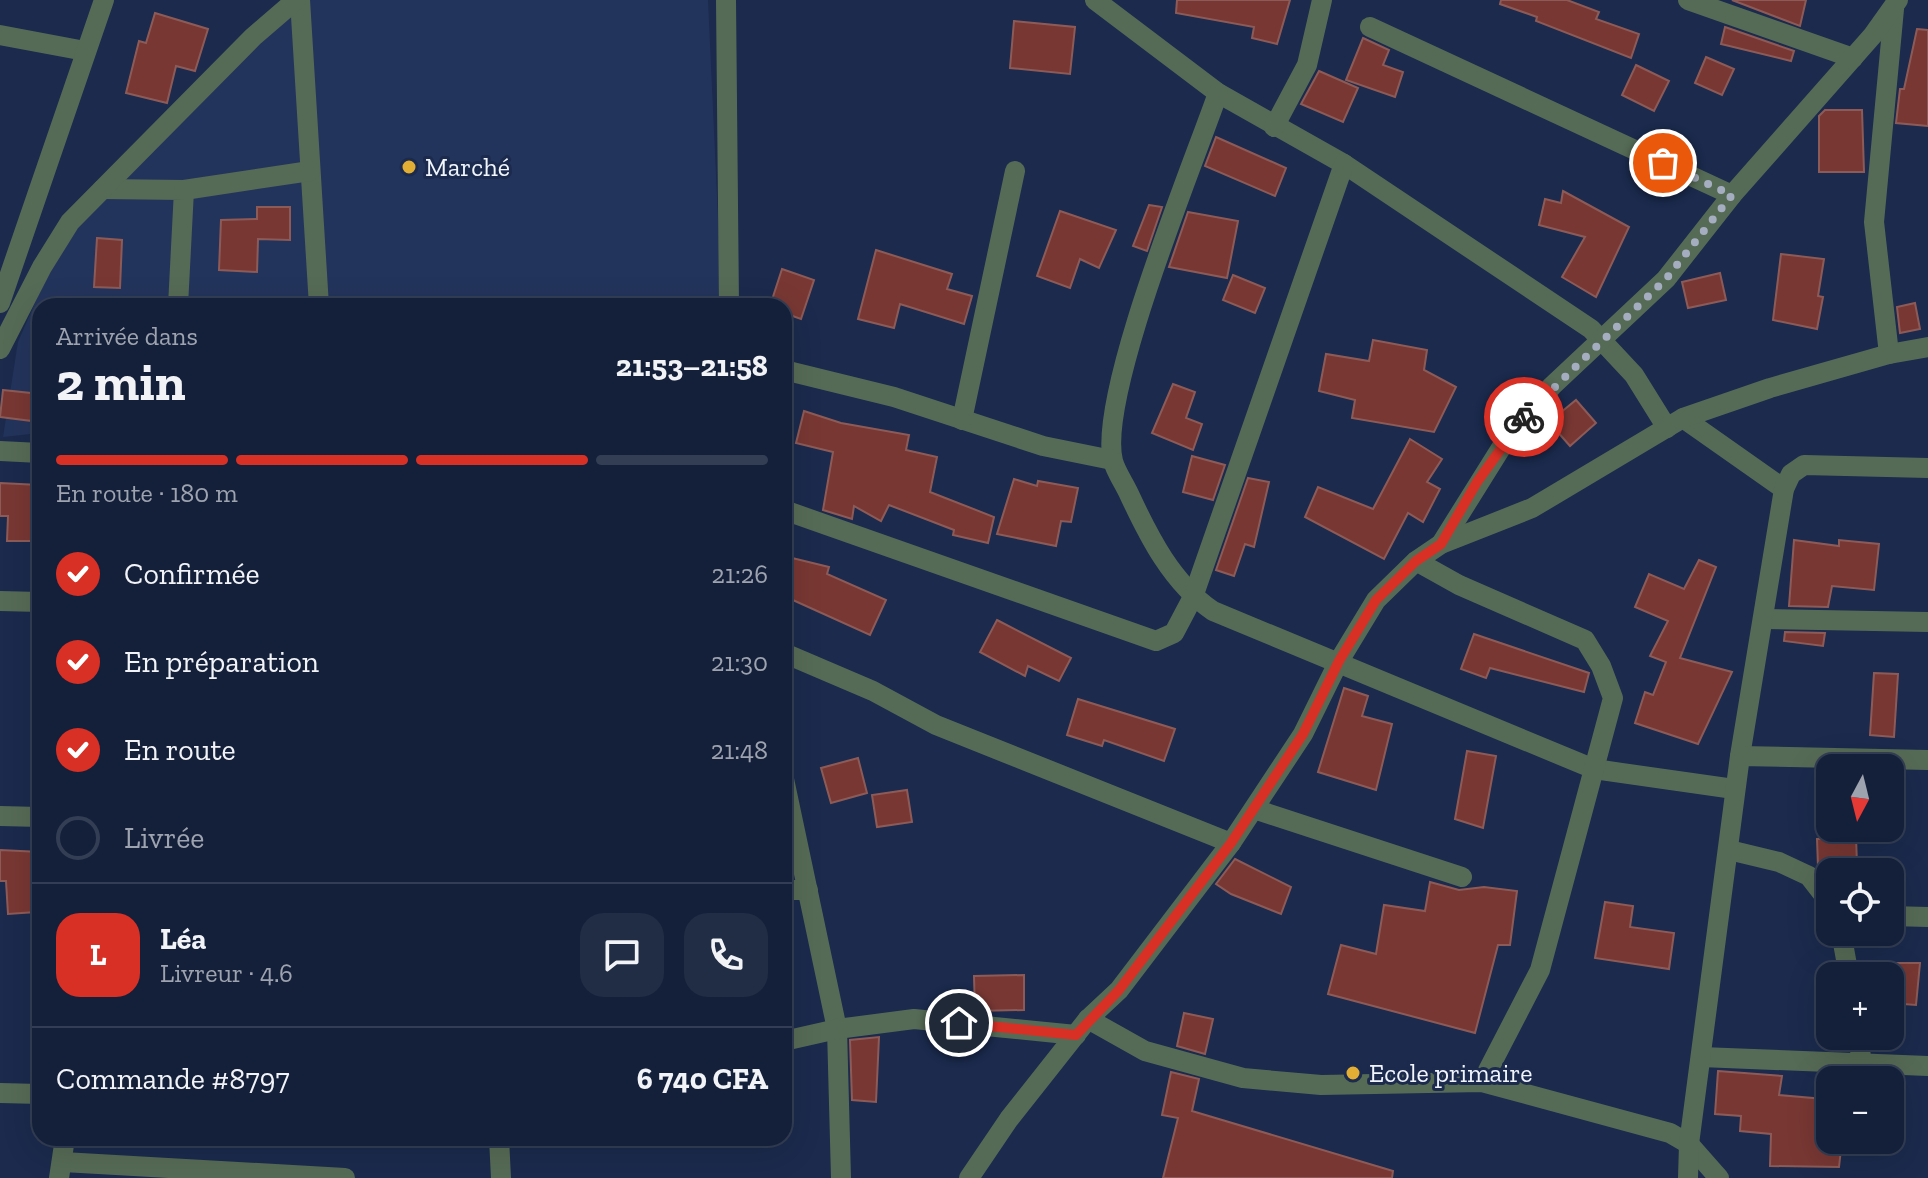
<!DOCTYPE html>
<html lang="fr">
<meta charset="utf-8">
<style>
body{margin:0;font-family:"Zilla Slab",serif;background:#212d45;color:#f1f3f6;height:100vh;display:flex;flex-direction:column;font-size:30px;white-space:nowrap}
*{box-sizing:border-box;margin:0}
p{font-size:26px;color:#9da3af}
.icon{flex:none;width:44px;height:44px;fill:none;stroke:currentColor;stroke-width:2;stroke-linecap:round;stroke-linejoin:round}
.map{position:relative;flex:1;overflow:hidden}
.side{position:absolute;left:32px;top:298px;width:760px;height:848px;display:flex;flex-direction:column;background:#14203a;border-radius:24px;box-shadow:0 8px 32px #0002,0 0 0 2px #333e54}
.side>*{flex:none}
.needle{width:52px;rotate:187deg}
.tools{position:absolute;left:1816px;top:754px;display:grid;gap:16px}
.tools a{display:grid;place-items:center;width:88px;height:88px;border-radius:16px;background:#14203a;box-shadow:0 8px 32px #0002,0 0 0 2px #333e54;font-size:40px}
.pin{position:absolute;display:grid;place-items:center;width:68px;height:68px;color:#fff;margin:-34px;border:4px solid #fff;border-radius:50%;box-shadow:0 2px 8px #0007}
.courier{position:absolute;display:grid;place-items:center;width:80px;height:80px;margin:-40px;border:6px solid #d93025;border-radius:50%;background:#fff;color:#222;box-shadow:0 2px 10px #0007}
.summary em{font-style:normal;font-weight:800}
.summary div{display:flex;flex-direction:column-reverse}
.summary{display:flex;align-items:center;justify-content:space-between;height:136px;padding:0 24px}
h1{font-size:52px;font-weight:800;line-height:60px}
.bar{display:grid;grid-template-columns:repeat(4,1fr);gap:12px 8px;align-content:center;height:96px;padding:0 24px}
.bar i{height:10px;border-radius:6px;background:#333e54}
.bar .selected{background:#d93025}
.bar p{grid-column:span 4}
.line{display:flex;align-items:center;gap:20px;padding:0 24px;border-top:2px solid #333e54}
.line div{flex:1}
.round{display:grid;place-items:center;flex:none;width:84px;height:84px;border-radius:24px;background:#212d45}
ol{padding:0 24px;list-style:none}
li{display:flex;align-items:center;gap:24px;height:88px}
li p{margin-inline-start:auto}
li .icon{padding:8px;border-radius:50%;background:#d93025;color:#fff;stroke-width:4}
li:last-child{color:#9da3af}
li i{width:44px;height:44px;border:4px solid #333e54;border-radius:50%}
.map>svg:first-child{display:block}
</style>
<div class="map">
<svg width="1928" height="1178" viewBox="0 0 1928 1178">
<rect width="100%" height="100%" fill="#1b2a4d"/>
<path fill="#23345c" d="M296,0H708L722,306H40V433L3,437L18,342L70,222Z"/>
<g fill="#783733" stroke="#8d5b57" stroke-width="2">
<path d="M1177,0H1290L1277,44L1252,38L1254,27L1176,13Z"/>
<path d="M1501,0H1567L1599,12L1596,19L1639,34L1631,58L1536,21L1537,17L1500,4Z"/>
<path d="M1732,0H1806L1800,26Z"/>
<path d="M155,13L208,29L195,71L176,66L167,103L126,93L139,41L146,43Z"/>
<path d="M1014,21L1075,27L1070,74L1010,68Z"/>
<path d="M1725,27L1794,51L1791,61L1721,44Z"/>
<path d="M1917,29L1928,30V126L1896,123L1900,89H1904Z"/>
<path d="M1363,38L1389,50L1383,65L1403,72L1395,97L1346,80Z"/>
<path d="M1706,57L1734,69L1722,95L1695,83Z"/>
<path d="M1636,65L1669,81L1654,111L1622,95Z"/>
<path d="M1319,71L1358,88L1343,122L1301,104Z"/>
<path d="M1825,110H1862L1864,172H1819V116Z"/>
<path d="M1216,137L1286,168L1275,196L1205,166Z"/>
<path d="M1563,191L1629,227L1596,297L1562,277L1585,237L1539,225L1545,199L1561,203Z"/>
<path d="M1149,205L1162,207L1147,251L1133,246Z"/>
<path d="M257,207H290V240L258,239L257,272L219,270L221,220L257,219Z"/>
<path d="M1060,211L1116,230L1099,268L1080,259L1070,288L1037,276Z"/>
<path d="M1188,212L1238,221L1227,278L1169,267Z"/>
<path d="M97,238L122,240L120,288L94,287Z"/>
<path d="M876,250L952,274L947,289L972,296L964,324L900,304L894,328L858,319Z"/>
<path d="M1781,254L1824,259L1818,296L1823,297L1817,329L1773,320Z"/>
<path d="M782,269L814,280L801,319L784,313V306H770Z"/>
<path d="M1720,273L1726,300L1688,308L1682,282Z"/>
<path d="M1233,275L1265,288L1255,313L1223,300Z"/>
<path d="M1915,303L1920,329L1900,333L1897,307Z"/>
<path d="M1373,340L1427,350L1424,370L1456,387L1434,432L1352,418L1355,400L1319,391L1326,354L1369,361Z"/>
<path d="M1173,384L1195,392L1186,418L1202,424L1193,450L1152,433Z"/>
<path d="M3,390L40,394V422L0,417Z"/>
<path d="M1576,400L1596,423L1570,446L1549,422Z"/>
<path d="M804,411L841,423L909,435L906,450L937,457L930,492L994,517L988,543L953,535L954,530L889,505L881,521L854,506L852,519L823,510L833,452L796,443Z"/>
<path d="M1410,439L1442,459L1427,482L1440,489L1423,522L1408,513L1384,559L1305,517L1318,487L1373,509Z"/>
<path d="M1192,456L1225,465L1213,500L1183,492Z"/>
<path d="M1248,478L1269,482L1254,547L1245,544L1234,576L1216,570Z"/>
<path d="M1014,479L1037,486L1038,481L1078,488L1071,522L1061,521L1056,546L997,534Z"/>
<path d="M0,483L39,485V541H7L8,516H0Z"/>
<path d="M1794,540L1839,546V540L1879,544L1874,590L1832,586L1828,607L1789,606Z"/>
<path d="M784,556L829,567L827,574L886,600L870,635L784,596Z"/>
<path d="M1699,560L1716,567L1680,658L1732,672L1698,744L1635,723L1645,692L1653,695L1666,662L1650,656L1668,621L1635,607L1649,574L1684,589Z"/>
<path d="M997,620L1071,658L1059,681L1028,666L1025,676L980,652Z"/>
<path d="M1785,632L1825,633L1823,646L1784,641Z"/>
<path d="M1474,634L1589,673L1584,692L1490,668L1486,678L1461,669Z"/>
<path d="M1874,673L1898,674L1894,737L1870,735Z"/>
<path d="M1344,688L1368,696L1362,716L1392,724L1376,790L1318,772Z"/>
<path d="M1078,699L1175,729L1164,761L1104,740L1102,746L1067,735Z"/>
<path d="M1467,751L1496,756L1483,828L1455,819Z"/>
<path d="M858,758L867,793L831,803L821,768Z"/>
<path d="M907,790L912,822L877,827L872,795Z"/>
<path d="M1856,837L1857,864L1818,866L1817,839Z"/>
<path d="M0,850L40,852V883H34L36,912L8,914L6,881H0Z"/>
<path d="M1235,859L1291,887L1281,914L1231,894L1216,884Z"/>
<path d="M1430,882L1459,890L1484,887L1517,891L1510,945H1498L1475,1033L1328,994L1341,945L1376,954L1384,905L1425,911Z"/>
<path d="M1605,902L1633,906L1630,927L1674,933L1669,969L1595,958Z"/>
<path d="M1890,963H1920L1916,1005L1890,1003Z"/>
<path d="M1024,975V1010L975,1011L974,976Z"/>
<path d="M1184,1013L1213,1019L1205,1054L1177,1046Z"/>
<path d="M879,1037L876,1102L852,1100L850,1040Z"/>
<path d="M1718,1071L1782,1076L1779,1095L1824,1099L1822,1118H1830V1140H1842L1839,1167L1770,1166L1771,1134L1740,1131L1741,1116L1715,1114Z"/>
<path d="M1171,1072L1199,1079L1192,1111L1393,1171L1392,1178H1163L1178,1118L1162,1115Z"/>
</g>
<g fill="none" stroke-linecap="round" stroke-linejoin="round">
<g stroke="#566b56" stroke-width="20">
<path d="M300,0L319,306"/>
<path d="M726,0L729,306"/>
<path d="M1095,0L1218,93L1344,164L1591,329L1634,375L1667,428"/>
<path d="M1688,0L1853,58"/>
<path d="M1370,27L1732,195"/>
<path d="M0,35L85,51"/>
<path d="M1218,93C1193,165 1097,397 1113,461C1116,472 1124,483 1129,494C1149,537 1172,583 1213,611L1594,769L1734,789"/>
<path d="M1274,127L1307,65L1322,0"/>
<path d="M103,189L184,190L178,306"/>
<path d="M184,190L310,171"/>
<path d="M0,303L104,0"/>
<path d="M0,349L42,267L70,222L253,37L296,0"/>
<path d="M1889,354L1874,222L1894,9"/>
<path d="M784,370L894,397L1043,446L1112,460"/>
<path d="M1683,418L1784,489"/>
<path d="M962,420L1015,171"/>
<path d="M0,451L40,453"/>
<path d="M784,510L1156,641L1174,633L1193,597L1344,164"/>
<path d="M1441,544L1511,432L1552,386L1666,279L1732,195L1873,35L1898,0"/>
<path d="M1416,561L1459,585L1585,640L1601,666L1613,698L1540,970L1482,1082"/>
<path d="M0,601L40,602"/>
<path d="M1763,619L1928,622"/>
<path d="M784,653L873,691L936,725L1231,843"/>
<path d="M1740,756L1784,489L1791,474L1804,465L1928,468"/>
<path d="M784,779L837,1029L841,1178"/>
<path d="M1254,809L1462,877"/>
<path d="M0,816L40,817"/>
<path d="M1729,850L1779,862L1809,876L1830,903"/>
<path d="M784,890H808"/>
<path d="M1890,916L1928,917"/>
<path d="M1841,932L1849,976"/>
<path d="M1088,1019L1145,1051L1243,1078L1321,1085L1482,1082L1670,1133L1689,1144L1719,1178"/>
<path d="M1858,1036L1862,1064"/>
<path d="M784,1041L837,1029L914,1019L1076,1035"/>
<path d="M1701,1057L1928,1066"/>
<path d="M0,1093L40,1094"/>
<path d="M499,1138L501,1178"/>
<path d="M63,1162L345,1178"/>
<path d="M59,1178L65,1138"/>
<path d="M969,1178L1009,1119L1088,1019L1119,990L1231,843L1303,734L1339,661L1376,600L1416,561L1441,544L1532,508L1683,418L1770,388L1889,354L1928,347"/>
<path d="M1688,1178L1689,1144L1740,756L1928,760"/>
</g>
</g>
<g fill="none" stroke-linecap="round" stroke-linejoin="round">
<path stroke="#a5aec0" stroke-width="8" stroke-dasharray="0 14.4" d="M1524,417L1666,279L1732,195L1663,163"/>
<path stroke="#d93025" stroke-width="10" d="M959,1023L1076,1035L1119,990L1231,843L1303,734L1339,661L1376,600L1416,561L1441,544L1477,482L1524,417"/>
</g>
<g fill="#e2af34" stroke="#1b2a4d" stroke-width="3">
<circle cx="409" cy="167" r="8"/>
<circle cx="1353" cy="1073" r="8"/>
</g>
<g text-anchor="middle" stroke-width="6" stroke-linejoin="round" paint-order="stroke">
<g font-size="26" fill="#f0f5fe" stroke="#1b2a4d" text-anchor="start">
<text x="425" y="176">Marché</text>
<text x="1369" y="1082">Ecole primaire</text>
</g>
</g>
</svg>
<div class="tools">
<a><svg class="needle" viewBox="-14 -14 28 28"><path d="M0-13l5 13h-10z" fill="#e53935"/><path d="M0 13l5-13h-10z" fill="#9da3af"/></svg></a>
<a><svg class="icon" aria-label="locate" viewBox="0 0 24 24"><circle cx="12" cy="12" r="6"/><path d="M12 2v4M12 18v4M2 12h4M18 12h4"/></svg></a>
<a>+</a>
<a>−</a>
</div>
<div class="pin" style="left:1663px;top:163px;background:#ea580c"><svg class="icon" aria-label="bag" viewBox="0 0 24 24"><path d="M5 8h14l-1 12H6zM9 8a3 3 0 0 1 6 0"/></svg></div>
<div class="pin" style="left:959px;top:1023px;background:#1f2937"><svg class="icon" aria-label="home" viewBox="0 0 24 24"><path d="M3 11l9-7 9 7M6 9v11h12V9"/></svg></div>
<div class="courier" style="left:1524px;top:417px"><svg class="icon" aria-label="bike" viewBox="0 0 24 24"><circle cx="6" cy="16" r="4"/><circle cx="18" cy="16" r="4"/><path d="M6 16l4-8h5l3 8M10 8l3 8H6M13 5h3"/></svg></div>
<section class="side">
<div class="summary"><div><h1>2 min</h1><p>Arrivée dans</p></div><em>21:53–21:58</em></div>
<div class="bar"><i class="selected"></i><i class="selected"></i><i class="selected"></i><i></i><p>En route · 180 m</p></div>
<ol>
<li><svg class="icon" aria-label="check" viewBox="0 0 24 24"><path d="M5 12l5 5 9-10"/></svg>Confirmée<p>21:26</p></li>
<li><svg class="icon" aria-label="check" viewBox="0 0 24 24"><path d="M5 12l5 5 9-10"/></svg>En préparation<p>21:30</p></li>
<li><svg class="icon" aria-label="check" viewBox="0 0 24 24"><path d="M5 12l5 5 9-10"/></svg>En route<p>21:48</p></li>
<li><i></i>Livrée</li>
</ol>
<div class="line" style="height:144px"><b class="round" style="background:#d93025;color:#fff">L</b><div><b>Léa</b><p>Livreur · 4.6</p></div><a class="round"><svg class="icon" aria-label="chat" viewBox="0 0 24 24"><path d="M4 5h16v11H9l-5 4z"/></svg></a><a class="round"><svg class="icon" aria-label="phone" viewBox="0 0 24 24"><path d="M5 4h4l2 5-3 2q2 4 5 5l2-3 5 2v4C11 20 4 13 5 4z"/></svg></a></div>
<div class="line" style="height:104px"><div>Commande #8797</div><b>6 740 CFA</b></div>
</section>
</div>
